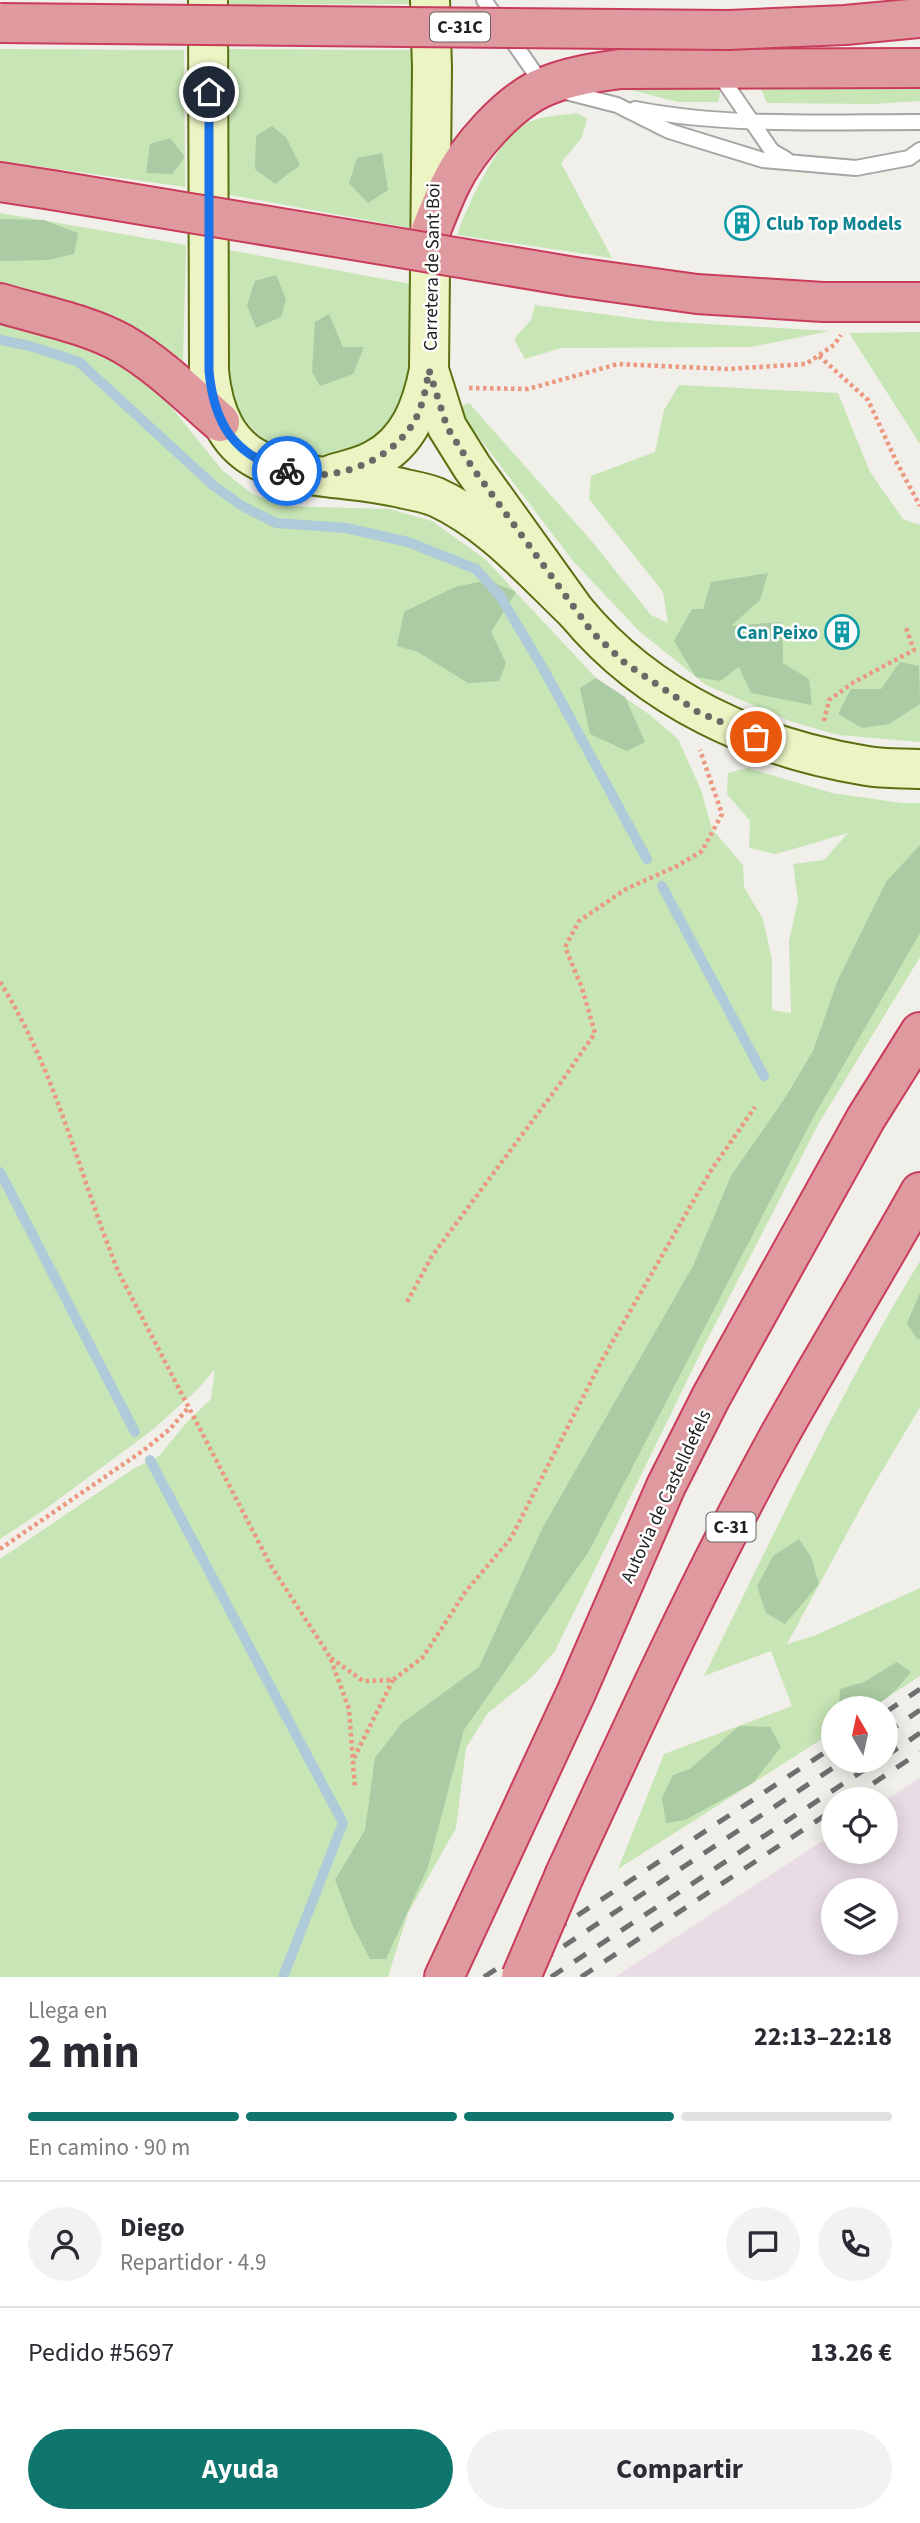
<!DOCTYPE html>
<html lang="es">
<meta charset="utf-8">
<style>
body{margin:0;font-family:"Source Sans 3",sans-serif;background:#f2f2f3;color:#2b2b33;height:100vh;display:flex;flex-direction:column;font-size:26px;white-space:nowrap}
*{box-sizing:border-box;margin:0}
p{font-size:23px;color:#7c7c81}
.icon{flex:none;width:38px;height:38px;fill:none;stroke:currentColor;stroke-width:2;stroke-linecap:round;stroke-linejoin:round}
.map{position:relative;height:1977px;overflow:hidden}
.drawer{display:flex;flex-direction:column;background:#fff;flex:1}
.drawer>*{flex:none}
.needle{width:46px;rotate:351deg}
.controls{position:absolute;left:821px;top:1696px;display:grid;gap:14px}
.controls a{display:grid;place-items:center;width:77px;height:77px;border-radius:50%;background:#fff;box-shadow:0 4px 18px #0003;font-size:35px}
.pin{position:absolute;display:grid;place-items:center;width:60px;height:60px;color:#fff;margin:-30px;border:4px solid #fff;border-radius:50%;box-shadow:0 2px 7px #0007}
.courier{position:absolute;display:grid;place-items:center;width:70px;height:70px;margin:-35px;border:5px solid #1a73e8;border-radius:50%;background:#fff;color:#222;box-shadow:0 2px 9px #0007}
.summary em{font-style:normal;font-weight:700}
.summary div{display:flex;flex-direction:column-reverse}
.summary{display:flex;align-items:center;justify-content:space-between;height:119px;padding:0 28px}
h1{font-size:46px;font-weight:700;line-height:52px}
.bar{display:grid;grid-template-columns:repeat(4,1fr);gap:10px 7px;align-content:center;height:84px;padding:0 28px}
.bar i{height:9px;border-radius:5px;background:#e1e1e2}
.bar .selected{background:#0f766e}
.bar p{grid-column:span 4}
.line{display:flex;align-items:center;gap:18px;padding:0 28px;border-top:2px solid #e1e1e2}
.line div{flex:1}
.round{display:grid;place-items:center;flex:none;width:74px;height:74px;border-radius:37px;background:#f2f2f3}
.primary-button{display:flex;gap:14px;margin-top:auto;padding:14px 28px}
.primary-button a{flex:1;height:80px;border-radius:42px;background:#0f766e;color:#fff;font-size:28px;font-weight:700;line-height:80px;text-align:center}
.primary-button a+a{background:#f2f2f3;color:#2b2b33}
.map>svg:first-child{display:block}
</style>
<div class="map">
<svg width="920" height="1977" viewBox="0 0 920 1977">
<rect width="100%" height="100%" fill="#f1efe9"/>
<path fill="#e9dce5" fill-rule="evenodd" d="M920,1778V1977H615L833,1834V1852H886V1800ZM833,1890H886V1942H833Z"/>
<g fill="#c7e5b5">
<path d="M230,0H409V4L229,5Z"/>
<path d="M0,49L184,50L185,187L0,161Z"/>
<path d="M226,49L413,50L410,228L225,194Z"/>
<path d="M637,82L721,90L718,102H678L631,90Z"/>
<path d="M920,86V101L873,104L767,103L761,89L775,87Z"/>
<path d="M577,113L587,119L582,137L561,163L612,258L457,235C467,206 500,133 529,122C543,116 562,115 577,113Z"/>
<path d="M0,213L186,245L183,362L142,335L76,304L0,284Z"/>
<path d="M224,249L410,284C410,319 415,368 402,401C371,472 280,477 240,412C220,381 225,288 224,249Z"/>
<path d="M535,305L655,321L830,331L751,347L561,348L525,359L514,339L531,320Z"/>
<path d="M0,323L71,343L128,368L164,398L222,470L251,493L282,506L389,509L432,521L485,559L596,678L650,715L678,739L701,790L712,829L743,865L744,887L763,919L772,960V1010L791,1013L789,941L798,900L793,864L824,860L848,833L776,854L749,848L750,821L727,794L728,773L748,768L832,793L902,803H920V957L819,1123L704,1346L555,1651L532,1677L487,1714L466,1748L456,1828L408,1913L388,1977H0V1559L133,1469L159,1456L187,1422L211,1399L215,1369L197,1390L151,1431L47,1508L0,1539Z"/>
<path d="M920,332V444L849,333Z"/>
<path d="M679,385L838,393L870,472L903,519L920,525V742L838,735L790,721L706,685L639,631L573,561L462,415L460,407L469,403L589,538L651,615L668,623L663,592L589,499L591,476L655,452L664,410Z"/>
<path d="M920,1261V1407L870,1491L787,1644L814,1636L920,1588V1676L871,1708H833V1732L618,1869L664,1754L792,1706L771,1651L704,1676C773,1536 839,1394 920,1261Z"/>
</g>
<g fill="#aacba3">
<path d="M272,126L286,137L300,165L275,184L255,169L256,136Z"/>
<path d="M170,138L185,157L172,174L146,173L150,144Z"/>
<path d="M382,153L388,190L368,203L349,183L357,158Z"/>
<path d="M0,219L44,220L78,233L74,254L48,260L0,261Z"/>
<path d="M276,275L286,299L281,317L256,328L247,305L255,281Z"/>
<path d="M329,314L343,347H364L353,374L320,386L312,372L315,322Z"/>
<path d="M768,573L760,600L731,626L780,622L783,646V663L809,679L812,705L751,693L739,667L720,681L696,677L674,641L692,609H703L711,582Z"/>
<path d="M488,580L516,592L491,632L506,663L499,681L468,683L418,652L397,646L404,612L455,587Z"/>
<path d="M900,662L919,666L920,704L889,724L862,728L838,714L851,689H881Z"/>
<path d="M596,678L625,697L645,742L627,751L590,734L580,688Z"/>
<path d="M920,845V933L814,1116L589,1551L464,1730L428,1867L386,1959H370L352,1924L335,1880L365,1830L375,1758L402,1723L479,1667L543,1527L693,1266L731,1176L785,1098L813,1051L838,980L886,882Z"/>
<path d="M920,1293V1339H917L907,1323Z"/>
<path d="M799,1539L811,1557L819,1584L785,1624L766,1613L757,1586L773,1556Z"/>
<path d="M897,1662L911,1672C884,1704 881,1708 839,1708L840,1689L864,1682Z"/>
<path d="M739,1726L770,1727L781,1747L753,1783L685,1820L666,1823L662,1798L673,1775L690,1769Z"/>
</g>
<g fill="none" stroke-linecap="round" stroke-linejoin="round">
<g stroke="#afcbd9" stroke-width="10">
<path d="M0,340L30,346L79,362L214,486L244,507L276,523L346,528L408,542L476,569L500,596L544,670L647,859"/>
<path d="M662,886L764,1076"/>
<path d="M0,1172L135,1432"/>
<path d="M150,1460L343,1823L283,1977"/>
</g>
<g stroke="#a5a5a5" stroke-width="18">
<g id="lane">
<path d="M484,0L543,85"/>
<path d="M719,74L772,151L786,159"/>
<path d="M562,91L617,105L669,131L763,160L856,168L909,158L920,150"/>
<path d="M635,109C729,127 825,122 920,122"/>
</g>
</g>
<g stroke="#5b7011" stroke-width="42">
<g id="secondary">
<path d="M208,0L209,371C221,494 315,467 405,489C415,491 426,493 436,497C491,522 533,571 576,612"/>
<path d="M429,370L447,427L472,467L576,612C649,700 756,748 867,766C884,769 902,768 920,769"/>
<path d="M333,474C346,470 362,467 374,460C409,442 422,406 429,370L432,68L430,0"/>
</g>
</g>
<g stroke="#c93c5c" stroke-width="42">
<g id="highway">
<path d="M0,182L52,190"/>
<path d="M431,230C437,215 443,200 450,185C467,149 509,101 546,86C570,76 594,73 620,69L920,68"/>
<path d="M0,303C39,315 88,324 123,344C159,365 189,395 220,422"/>
<path d="M565,1874C633,1726 701,1578 779,1436C825,1354 874,1274 920,1192"/>
<path d="M444,1977L576,1693L666,1486L711,1397L866,1118L920,1032"/>
</g>
</g>
<g stroke="#ec977f" stroke-width="4.5" stroke-dasharray="3.5 3.5" stroke-linecap="butt">
<path d="M819,356L868,400L897,463L920,506"/>
<path d="M469,388L528,389L618,364L726,369L806,364L834,345L841,335"/>
<path d="M824,721L829,700L854,682L914,650L905,625"/>
<path d="M0,982C56,1071 79,1174 118,1271L271,1566L330,1657L349,1709L355,1789"/>
<path d="M407,1302L432,1256L562,1081L595,1033L582,988L565,947L579,921L626,889L677,866L702,851L722,814L700,750"/>
<path d="M0,1549L144,1450L170,1429L188,1408"/>
<path d="M331,1658L363,1681L393,1680L423,1657L466,1591L511,1538L602,1360L710,1172L755,1107"/>
<path d="M354,1758L393,1680"/>
</g>
<use href="#lane" stroke="#fff" stroke-width="14"/>
<use href="#secondary" stroke="#ecf4c4" stroke-width="38"/>
<use href="#highway" stroke="#df9a9f" stroke-width="38"/>
<g stroke="#6f6f6f" stroke-width="5" stroke-dasharray="14 14" stroke-linecap="butt">
<path d="M886,1712L920,1689"/>
<path d="M886,1733L920,1710"/>
<path d="M886,1756L920,1733"/>
<path d="M850,1799L920,1752"/>
<path d="M484,1977L833,1747"/>
<path d="M517,1977L845,1760"/>
<path d="M551,1977L879,1760"/>
<path d="M581,1977L833,1810"/>
</g>
<g stroke="#c93c5c" stroke-width="42" stroke-linecap="butt">
<g id="highway-bridge">
<path d="M0,23L728,30L845,25L920,18"/>
<path d="M52,190L575,277L697,294L823,302H920"/>
<path d="M521,1977L565,1874"/>
</g>
</g>
<use href="#highway-bridge" stroke="#df9a9f" stroke-width="38"/>
</g>
<g fill="none" stroke-linecap="round" stroke-linejoin="round">
<path stroke="#6a6967" stroke-width="7" stroke-dasharray="0 12.6" d="M287,471C332,484 389,463 414,422C423,406 426,387 429,370L447,427L472,467L592,632L625,663L698,712L756,737"/>
<path stroke="#1a73e8" stroke-width="9" d="M209,92V371C214,424 234,456 287,471"/>
</g>
<defs>
<g id="building-ring" transform="scale(1.75)"><circle r="9.5" fill="#fff" stroke="#0f9aa8" stroke-width="1.5"/><path d="M-4-6H4V6H1V3H-1V6H-4ZM-2.5-4.3h1.7v1.8h-1.7ZM.8-4.3h1.7v1.8H.8ZM-2.5-1h1.7V.8h-1.7ZM.8-1h1.7V.8H.8Z" fill="#0f9aa8"/></g>
</defs>
<g fill-rule="evenodd">
<use href="#building-ring" x="742" y="223"/>
<use href="#building-ring" x="842" y="632"/>
</g>
<g text-anchor="middle" stroke-width="5" stroke-linejoin="round" paint-order="stroke">
<g fill="#fff" stroke="#646464" stroke-width="2">
<rect x="430" y="12.5" width="60" height="29" rx="5"/>
<rect x="706.5" y="1512.5" width="49" height="29" rx="5"/>
</g>
<g font-size="18" font-weight="bold" fill="#212121">
<text x="460" y="33">C-31C</text>
<text x="731" y="1533">C-31</text>
</g>
<g font-size="19" font-weight="bold" fill="#0d838f" stroke="#fff" text-anchor="start">
<text x="766" y="230">Club Top Models</text>
<text x="818" y="639" text-anchor="end">Can Peixo</text>
</g>
<g font-size="19" fill="#212121" stroke="#fff">
<text transform="translate(431 267) rotate(-89)" y="7">Carretera de Sant Boi</text>
<text transform="translate(665 1496) rotate(-65)" y="7">Autovia de Castelldefels</text>
</g>
</g>
</svg>
<div class="controls">
<a><svg class="needle" viewBox="-14 -14 28 28"><path d="M0-13l5 13h-10z" fill="#e53935"/><path d="M0 13l5-13h-10z" fill="#7c7c81"/></svg></a>
<a><svg class="icon" aria-label="locate" viewBox="0 0 24 24"><circle cx="12" cy="12" r="6"/><path d="M12 2v4M12 18v4M2 12h4M18 12h4"/></svg></a>
<a><svg class="icon" aria-label="layers" viewBox="0 0 24 24"><path d="M12 4l9 5-9 5-9-5zM3 14l9 5 9-5"/></svg></a>
</div>
<div class="pin" style="left:756px;top:737px;background:#ea580c"><svg class="icon" aria-label="bag" viewBox="0 0 24 24"><path d="M5 8h14l-1 12H6zM9 8a3 3 0 0 1 6 0"/></svg></div>
<div class="pin" style="left:209px;top:92px;background:#1f2937"><svg class="icon" aria-label="home" viewBox="0 0 24 24"><path d="M3 11l9-7 9 7M6 9v11h12V9"/></svg></div>
<div class="courier" style="left:287px;top:471px"><svg class="icon" aria-label="bike" viewBox="0 0 24 24"><circle cx="6" cy="16" r="4"/><circle cx="18" cy="16" r="4"/><path d="M6 16l4-8h5l3 8M10 8l3 8H6M13 5h3"/></svg></div>
</div>
<section class="drawer">
<div class="summary"><div><h1>2 min</h1><p>Llega en</p></div><em>22:13–22:18</em></div>
<div class="bar"><i class="selected"></i><i class="selected"></i><i class="selected"></i><i></i><p>En camino · 90 m</p></div>
<div class="line" style="height:126px"><a class="round"><svg class="icon" aria-label="person" viewBox="0 0 24 24"><circle cx="12" cy="8" r="4"/><path d="M4 21q1-7 8-7t8 7"/></svg></a><div><b>Diego</b><p>Repartidor · 4.9</p></div><a class="round"><svg class="icon" aria-label="chat" viewBox="0 0 24 24"><path d="M4 5h16v11H9l-5 4z"/></svg></a><a class="round"><svg class="icon" aria-label="phone" viewBox="0 0 24 24"><path d="M5 4h4l2 5-3 2q2 4 5 5l2-3 5 2v4C11 20 4 13 5 4z"/></svg></a></div>
<div class="line" style="height:91px"><div>Pedido #5697</div><b>13.26 €</b></div>
<div class="primary-button"><a>Ayuda</a><a>Compartir</a></div>
</section>
